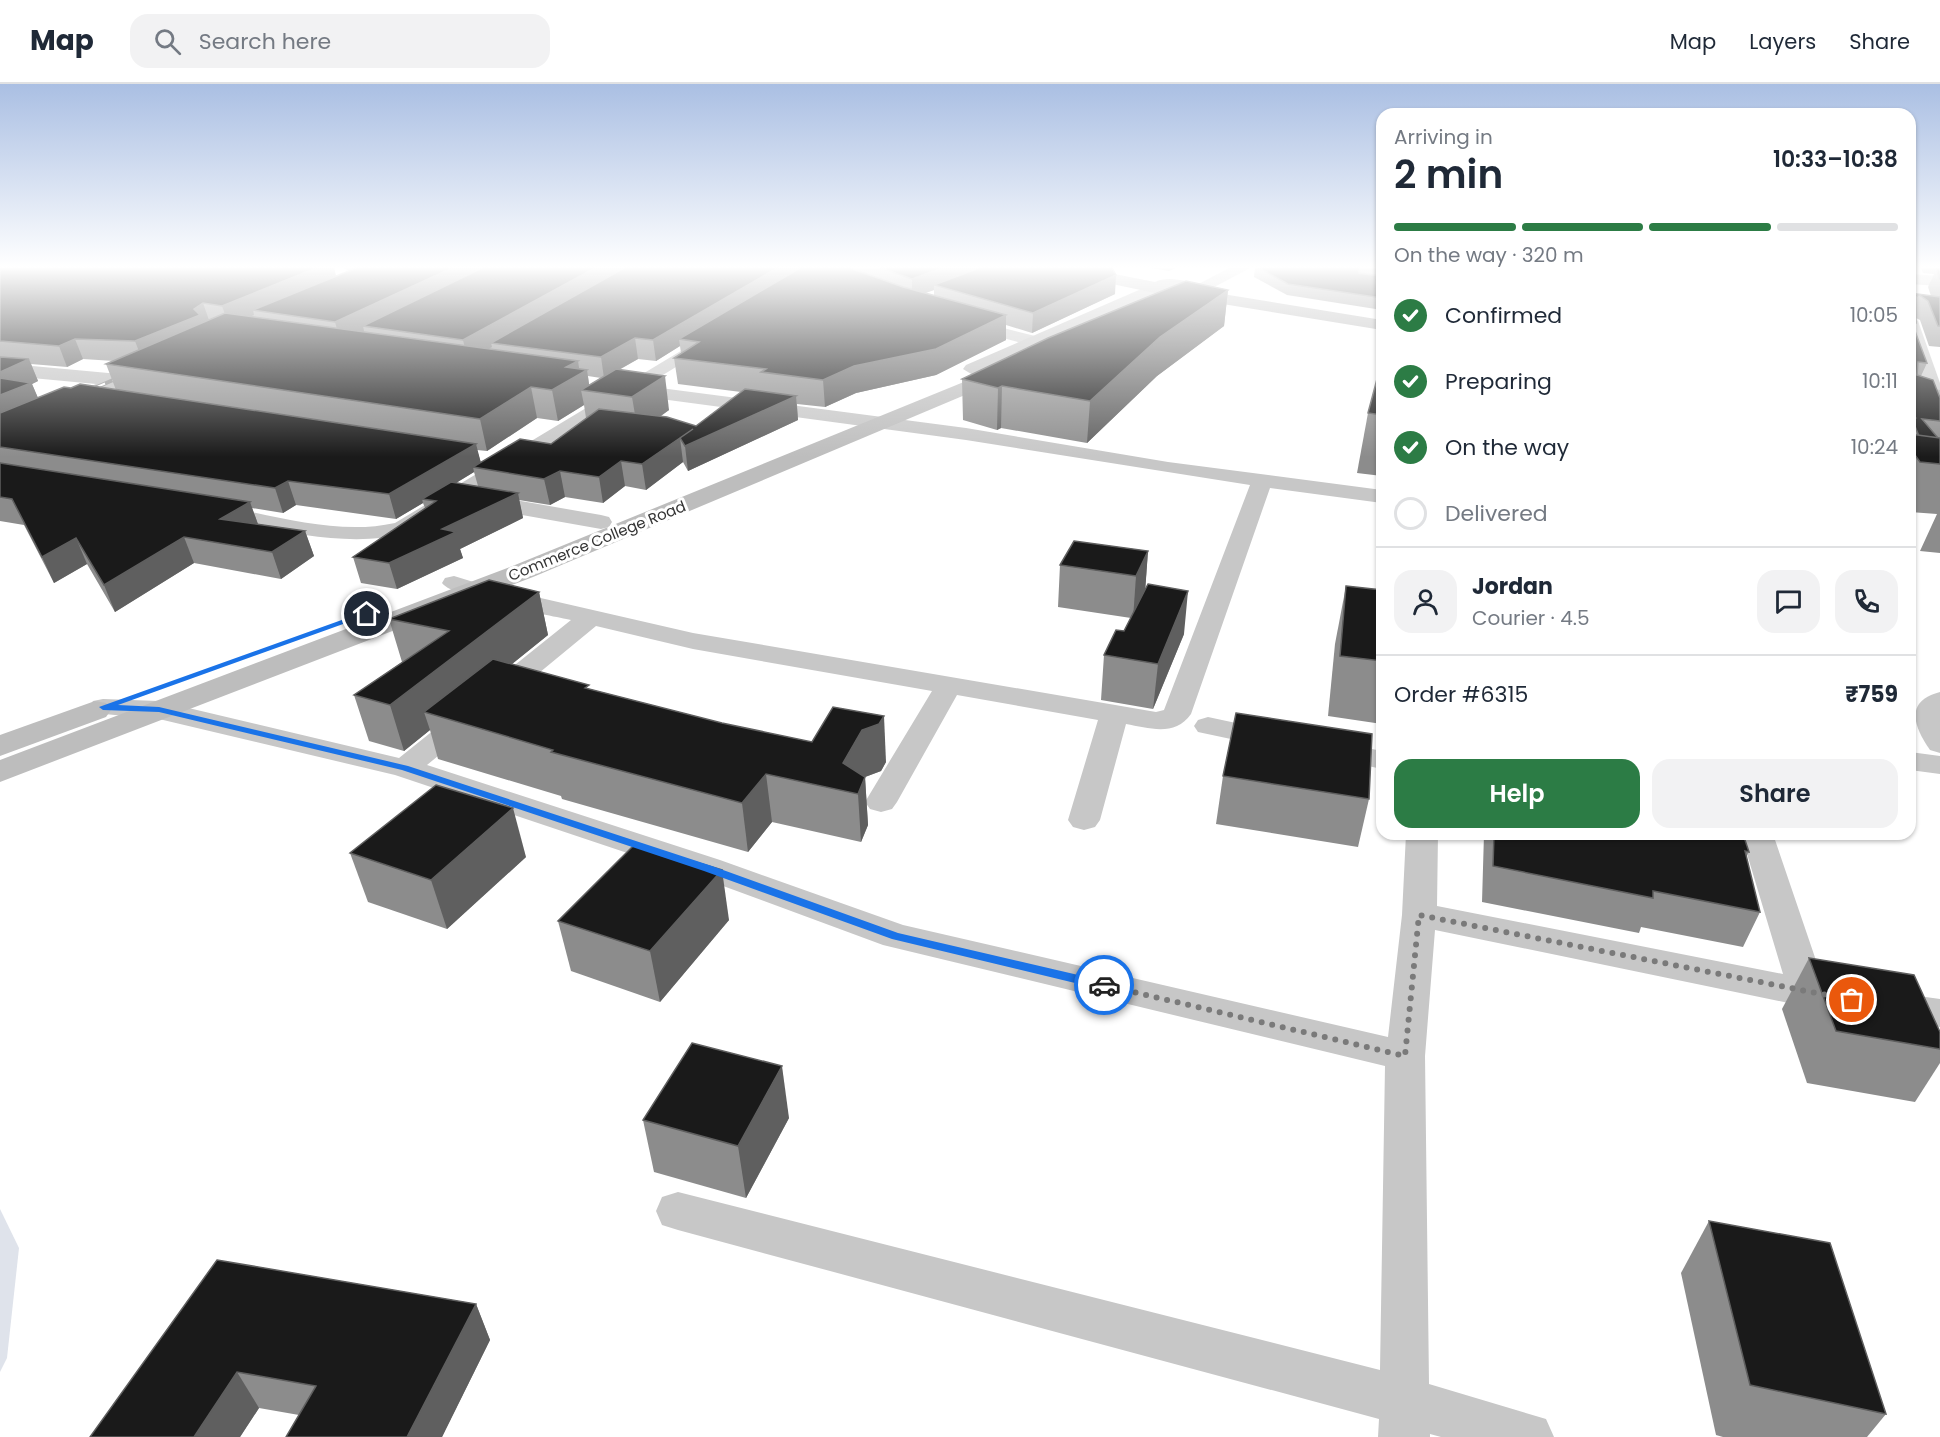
<!DOCTYPE html>
<meta charset="utf-8">
<style>
body{margin:0;font-family:Poppins,sans-serif;background:#f2f2f3;color:#1f2937;height:100vh;display:flex;flex-direction:column;font-size:22px;white-space:nowrap}
*{box-sizing:border-box;margin:0}
p{font-size:20px;color:#747a83}
.icon{flex:none;width:33px;height:33px;fill:none;stroke:currentColor;stroke-width:2;stroke-linecap:round;stroke-linejoin:round}
.map{position:relative;flex:1;overflow:hidden}
.sheet{position:absolute;left:1376px;top:24px;width:540px;height:732px;display:flex;flex-direction:column;background:#fff;border-radius:18px;box-shadow:0 2px 4px #0004}
.sheet>*{flex:none}
.pin{position:absolute;display:grid;place-items:center;width:51px;height:51px;color:#fff;margin:-26px;border:3px solid #fff;border-radius:50%;box-shadow:0 2px 6px #0007}
.courier{position:absolute;display:grid;place-items:center;width:60px;height:60px;margin:-30px;border:4px solid #1a73e8;border-radius:50%;background:#fff;color:#222;box-shadow:0 2px 8px #0007}
.head em{font-style:normal;font-weight:600}
.head div{display:flex;flex-direction:column-reverse}
.head{display:flex;align-items:center;justify-content:space-between;height:102px;padding:0 18px}
h1{font-size:39px;font-weight:600;line-height:45px}
.bar{display:grid;grid-template-columns:repeat(4,1fr);gap:9px 6px;align-content:center;height:72px;padding:0 18px}
.bar i{height:8px;border-radius:4px;background:#e0e1e3}
.bar .selected{background:#2c7c45}
.bar p{grid-column:span 4}
.line{display:flex;align-items:center;gap:15px;padding:0 18px;border-top:2px solid #e0e1e3}
.line div{flex:1}
.round{display:grid;place-items:center;flex:none;width:63px;height:63px;border-radius:18px;background:#f2f2f3}
ol{padding:0 18px;list-style:none}
li{display:flex;align-items:center;gap:18px;height:66px}
li p{margin-inline-start:auto}
li .icon{padding:6px;border-radius:50%;background:#2c7c45;color:#fff;stroke-width:4}
li:last-child{color:#747a83}
li i{width:33px;height:33px;border:3px solid #e0e1e3;border-radius:50%}
.action{display:flex;gap:12px;margin-top:auto;padding:12px 18px}
.action a{flex:1;height:69px;border-radius:18px;background:#2c7c45;color:#fff;font-size:24px;font-weight:600;line-height:69px;text-align:center}
.action a+a{background:#f2f2f3;color:#1f2937}
header{display:flex;align-items:center;gap:36px;box-sizing:border-box;height:84px;padding:0 30px;background:#fff;border-bottom:2px solid #e0e1e3}
header strong{font-size:28px}
nav{display:flex;gap:33px;margin-inline-start:auto;font-size:21px}
.search{width:420px;height:54px;background:#f2f2f3;display:flex;align-items:center;gap:15px;box-sizing:border-box;padding:0 21px;border-radius:18px;color:#747a83;font-size:22px}
.map>svg:first-child{display:block}
</style>
<header>
<strong>Map</strong>
<div class="search"><svg class="icon" aria-label="search" viewBox="0 0 24 24"><circle cx="10" cy="10" r="6"/><path d="M15 15l6 6"/></svg>Search here</div>
<nav><a>Map</a><a>Layers</a><a>Share</a></nav>
</header>
<div class="map">
<svg width="1940" height="1353" viewBox="0 0 1940 1353">
<rect width="100%" height="100%" fill="#fff"/>
<path fill="#dfe3eb" d="M0,1125L19,1164L7,1274L0,1288Z"/>
<g fill="none" stroke-linecap="round" stroke-linejoin="round">
<g fill="#c7c7c7" fill-rule="evenodd">
<path d="M1910,232L1918,237L1940,299V315H1928L1926,311L1910,261Z"/>
<path d="M968,235L1043,254L1045,258L1037,263L962,243L960,240Z"/>
<path d="M709,250L717,255L715,259L645,302L966,344L1168,378L1382,406V419L1270,404L1191,630C1175,653 1149,644 1126,640L1100,736L1095,743L1084,746L1073,743L1068,736L1098,636L957,611L897,718L892,725L881,728L870,725L865,718L932,607L693,565L596,542L427,681L720,776L903,841L1388,953L1402,831L1406,750H1438L1437,822L1783,890L1741,750H1773L1823,897L1846,903L1852,913L1846,923L1833,927L1808,923L1435,846L1425,972L1429,1300L1546,1335L1554,1353H1441L1430,1350V1353H1378L1379,1335L678,1146L662,1141L656,1127L662,1113L678,1108L1380,1286L1385,982L883,861L696,792L395,691L159,635L93,629L89,623L93,617L103,615L159,617L399,674L571,536C548,531 452,514 442,499L445,494L454,492L480,500L693,549L1156,628L1164,626L1250,401L966,356L631,311L410,449C345,465 280,446 216,435L208,433L205,428L208,423L216,421C273,431 337,452 395,439Z"/>
<path d="M480,410L601,431L609,433L612,438L609,443L601,445L472,422L469,417L472,412Z"/>
<path d="M1940,608V669L1930,666C1914,643 1904,617 1940,608Z"/>
<path d="M1208,633L1283,649L1288,655L1283,661L1273,664L1198,648L1194,642L1198,636Z"/>
<path d="M1332,657L1382,667V685L1322,672L1317,666L1322,660Z"/>
<path d="M1910,668L1940,672V690L1910,686Z"/>
<path d="M1890,908L1940,915V943L1877,932L1871,922L1877,912Z"/>
</g>
<g fill="#bdbdbd" fill-rule="evenodd">
<path d="M1229,184H1250L1203,209H1191L1189,205Z"/>
<path d="M1910,190L1940,192V202L1910,200Z"/>
<path d="M1155,199L1163,204L1161,208L980,289L973,291L963,285L966,281Z"/>
<path d="M155,276L162,278L165,282L162,286L0,354V340L96,300L0,291V279L119,290Z"/>
<path d="M1003,282L1010,284L1013,288L1010,292L533,493L0,698V676L515,481Z"/>
<path d="M95,617L106,619L111,626L106,633L0,672V651Z"/>
</g>
<g fill="#ababab" fill-rule="evenodd">
<path d="M1052,184H1084L1155,198C1169,191 1188,198 1203,201L1204,207L1382,236V246L1155,209L1060,189Z"/>
<path d="M1910,301L1940,306V318L1910,313Z"/>
</g>
<g stroke="#888" stroke-width="4">
<path id="rail" d="M83,309L127,290"/>
</g>
<use href="#rail" stroke="#fff" stroke-width="2" stroke-dasharray="8" stroke-linecap="butt"/>
</g>
<g fill="#8c8c8c" fill-rule="evenodd">
<path d="M0,184H334L336,192L349,187L344,184H1112L1115,210L1032,249L1006,241V256L936,291L856,309L825,323L797,320L798,336L688,387L683,378L646,406L625,402L603,419L565,413L550,421L519,416L523,434L460,465L463,474L397,505L361,499L353,473L425,424L423,419L396,435L296,421L283,429L252,424L258,440L305,447L314,472L281,495L194,479L115,528L87,480L54,499L24,441L0,437ZM934,206V212L924,209ZM680,262L681,269L674,274L678,300L741,308L696,342L661,332L669,326L619,286L638,275L656,277ZM83,275L114,277L106,280L116,306L71,304L38,314L32,300L38,297L31,280L67,283ZM588,292L601,294L589,301ZM584,321L586,334L551,360L481,379L477,366L487,367L537,334L558,337ZM474,388L478,402L456,399Z"/>
<path d="M1151,184H1176L1169,187Z"/>
<path d="M1255,184H1382V191L1375,192H1382V226L1287,211L1254,193Z"/>
<path d="M1921,184H1940V263L1929,262L1920,236L1916,234V239L1914,245L1927,279L1921,292L1940,314V469L1920,467L1937,430L1910,428V209L1931,212L1928,203L1934,190L1923,189Z"/>
<path d="M1228,206L1224,242L1157,292L1087,359L1001,344L997,346L963,336L962,295Z"/>
<path d="M1382,295V392L1357,389L1368,329Z"/>
<path d="M1148,467L1145,507L1184,550L1153,625L1101,616L1104,571L1124,547L1131,534L1058,523L1060,481Z"/>
<path d="M1346,502L1382,506V640L1328,632L1335,560Z"/>
<path d="M539,508L548,551L512,580L590,605L722,639L886,678L881,687L865,693L868,741L861,758L772,738L748,768L562,715L561,712L438,675L430,646L404,667L369,657L354,611L402,578L389,535Z"/>
<path d="M1223,692L1369,715L1358,763L1216,740Z"/>
<path d="M1484,750H1743L1749,768L1746,773L1760,828L1743,863L1641,843L1639,849L1482,818Z"/>
<path d="M350,769L526,773L447,845L368,818Z"/>
<path d="M729,836L660,918L571,887L558,837Z"/>
<path d="M1809,874L1940,948V979L1915,1018L1807,999L1782,925Z"/>
<path d="M789,1034L746,1114L654,1088L643,1036Z"/>
<path d="M1709,1137L1886,1330L1867,1353H1723L1716,1351L1681,1189Z"/>
<path d="M217,1176L476,1220L490,1256L442,1353H286L299,1331L259,1324L240,1353H90Z"/>
</g>
<g fill="#5f5f5f">
<path d="M316,184H334L337,196L253,226L254,231L229,241L222,222Z"/>
<path d="M452,184H495L363,242L364,247L341,259L335,238Z"/>
<path d="M595,184H631L491,259L492,263L468,277L463,256Z"/>
<path d="M777,184H803L679,255L680,262L656,277L653,256Z"/>
<path d="M942,184H992L934,201V206L912,214V195Z"/>
<path d="M1116,191L1115,210L1032,249L1033,229Z"/>
<path d="M1228,206L1224,242L1157,292L1087,359L1090,317L1160,253Z"/>
<path d="M203,219L210,239L143,278L135,257L194,225Z"/>
<path d="M1006,231V256L936,291L856,309L825,323L823,296L854,282Z"/>
<path d="M635,254L638,275L604,294L601,273Z"/>
<path d="M75,255L83,275L67,283L59,262Z"/>
<path d="M29,275L38,297L32,300L41,321L0,338V288Z"/>
<path d="M578,277L580,290L587,286L590,307L581,306L584,321L558,337L552,306L566,283Z"/>
<path d="M665,292L669,326L638,348L632,313Z"/>
<path d="M1002,302L1001,344L997,346L998,304Z"/>
<path d="M531,303L537,334L487,367L480,335Z"/>
<path d="M796,312L798,336L688,387L685,362L680,354L683,378L646,406L642,380L693,345Z"/>
<path d="M476,360L482,383H473L474,388L428,416L422,415L423,419L396,435L389,410Z"/>
<path d="M621,377L625,402L603,419L599,393Z"/>
<path d="M560,387L565,413L550,421L544,395Z"/>
<path d="M288,397L296,421L283,429L275,404Z"/>
<path d="M518,409L523,434L460,465L463,474L397,505L389,479L442,445Z"/>
<path d="M250,418L259,443L220,435Z"/>
<path d="M305,447L314,472L281,495L272,468Z"/>
<path d="M184,453L194,479L115,528L104,501Z"/>
<path d="M76,454L87,480L54,499L42,473Z"/>
<path d="M1148,467L1145,509L1133,535L1136,492Z"/>
<path d="M1188,507L1184,550L1153,625L1158,580Z"/>
<path d="M539,508L548,551L445,634L424,628L430,646L404,667L390,621Z"/>
<path d="M884,632L886,678L881,687L865,693L843,679L862,646Z"/>
<path d="M766,690L772,738L748,768L742,719Z"/>
<path d="M865,693L868,741L861,758L858,710Z"/>
<path d="M513,724L526,773L447,845L431,796Z"/>
<path d="M722,786L729,836L660,918L650,867Z"/>
<path d="M782,982L789,1034L746,1114L738,1062Z"/>
<path d="M476,1220L490,1256L442,1353H407Z"/>
<path d="M237,1288L259,1324L240,1353H194Z"/>
</g>
<g fill="#1a1a1a" stroke="#5f5f5f" stroke-width="1.5">
<path d="M0,184H316L222,222L203,219L194,225L200,231L135,257L75,255L59,262L0,257Z"/>
<path d="M356,184H452L335,238L253,226Z"/>
<path d="M482,184H595L463,256L363,242Z"/>
<path d="M624,184H777L653,256L635,254L601,273L491,259Z"/>
<path d="M800,184H850L903,203L1006,231L936,265L854,282L823,296L761,288L766,285L674,274L699,258L679,255Z"/>
<path d="M881,184H942L912,195Z"/>
<path d="M979,184H1112L1116,191L1033,229L934,201Z"/>
<path d="M1259,184H1359V189L1382,192V214L1288,200Z"/>
<path d="M1936,185H1940V195Z"/>
<path d="M1186,197L1228,206L1160,253L1090,317L1002,302L998,304L962,295L1048,254Z"/>
<path d="M1910,209L1940,213V242H1938L1928,217L1919,211L1916,213V239H1912L1927,279L1918,278L1917,291L1933,296L1940,314V337L1922,335L1938,354L1919,352L1912,335L1915,334L1911,333L1910,330Z"/>
<path d="M225,229L578,277L566,283L587,286L552,306L531,303L480,335L106,280Z"/>
<path d="M0,273L29,275L0,288Z"/>
<path d="M616,285L665,292L632,313L581,306Z"/>
<path d="M0,294L31,299L0,311Z"/>
<path d="M1377,295H1382V331L1368,329Z"/>
<path d="M80,300L476,360L389,410L288,397L275,404L0,363V329L64,303L71,304Z"/>
<path d="M745,305L796,312L685,362L680,354L693,345L642,380L621,377L599,393L560,387L544,395L473,383L520,355L551,360L599,325L667,333L696,342Z"/>
<path d="M1910,350L1940,354V380L1920,378L1910,364Z"/>
<path d="M0,379L250,418L220,435L305,447L272,468L184,453L104,501L76,454L42,473L12,415L0,413Z"/>
<path d="M451,398L518,409L442,445L456,448L389,479L353,473L436,417L422,415Z"/>
<path d="M1074,457L1148,467L1136,492L1060,481Z"/>
<path d="M489,496L539,508L390,621L354,611L449,547L389,535Z"/>
<path d="M1148,500L1188,507L1158,580L1104,571L1116,546L1124,547Z"/>
<path d="M1346,502L1382,506V577L1340,572Z"/>
<path d="M493,575L589,601L585,604L722,639L812,658L833,623L884,632L879,640L862,646L843,679L865,693L858,710L766,690L742,719L551,668L553,666L424,628Z"/>
<path d="M1236,629L1372,650L1369,715L1223,692Z"/>
<path d="M436,701L513,724L431,796L350,769Z"/>
<path d="M1494,750H1743L1749,768L1745,767L1760,828L1653,807V814L1493,782Z"/>
<path d="M635,760L722,786L650,867L558,837Z"/>
<path d="M1809,874L1914,891L1940,948V965L1836,947Z"/>
<path d="M692,959L782,982L738,1062L643,1036Z"/>
<path d="M1709,1137L1830,1159L1886,1330L1750,1301Z"/>
<path d="M217,1176L476,1220L407,1353H286L316,1302L237,1288L194,1353H90Z"/>
</g>
<linearGradient id="sky" x2="0" y2="1"><stop stop-color="#aabfe3"/><stop offset="0.49" stop-color="#fff"/><stop offset="1" stop-color="#fff" stop-opacity="0"/></linearGradient>
<rect width="1940" height="373" fill="url(#sky)"/>
<path fill="#1a73e8" d="M364,528L371,530L118,621L159,623L408,682L712,782L898,849L1104,897L1110,901L1104,906L892,855L704,787L402,686L159,628L103,626L99,623Z"/>
<g fill="none" stroke-linecap="round" stroke-linejoin="round">
<path stroke="#7a7a7a" stroke-width="6" stroke-dasharray="0 10.8" d="M1104,901L1405,972L1419,831L1852,916"/>
</g>
<g text-anchor="middle" stroke-width="6" stroke-linejoin="round" paint-order="stroke">
<g font-size="15" fill="#333" stroke="#fff">
<text transform="translate(597 457) rotate(-22)" y="5">Commerce College Road</text>
</g>
</g>
</svg>
<div class="pin" style="left:1852px;top:916px;background:#ea580c"><svg class="icon" aria-label="bag" viewBox="0 0 24 24"><path d="M5 8h14l-1 12H6zM9 8a3 3 0 0 1 6 0"/></svg></div>
<div class="pin" style="left:367px;top:530px;background:#1f2937"><svg class="icon" aria-label="home" viewBox="0 0 24 24"><path d="M3 11l9-7 9 7M6 9v11h12V9"/></svg></div>
<div class="courier" style="left:1104px;top:901px"><svg class="icon" aria-label="car" viewBox="0 0 24 24"><path d="M5 17H2v-5l4-1 3-4h7l3 4 3 1v5h-3M9 17h6M6 11h13"/><circle cx="7" cy="17" r="2"/><circle cx="17" cy="17" r="2"/></svg></div>
<section class="sheet">
<div class="head"><div><h1>2 min</h1><p>Arriving in</p></div><em>10:33–10:38</em></div>
<div class="bar"><i class="selected"></i><i class="selected"></i><i class="selected"></i><i></i><p>On the way · 320 m</p></div>
<ol>
<li><svg class="icon" aria-label="check" viewBox="0 0 24 24"><path d="M5 12l5 5 9-10"/></svg>Confirmed<p>10:05</p></li>
<li><svg class="icon" aria-label="check" viewBox="0 0 24 24"><path d="M5 12l5 5 9-10"/></svg>Preparing<p>10:11</p></li>
<li><svg class="icon" aria-label="check" viewBox="0 0 24 24"><path d="M5 12l5 5 9-10"/></svg>On the way<p>10:24</p></li>
<li><i></i>Delivered</li>
</ol>
<div class="line" style="height:108px"><a class="round"><svg class="icon" aria-label="person" viewBox="0 0 24 24"><circle cx="12" cy="8" r="4"/><path d="M4 21q1-7 8-7t8 7"/></svg></a><div><b>Jordan</b><p>Courier · 4.5</p></div><a class="round"><svg class="icon" aria-label="chat" viewBox="0 0 24 24"><path d="M4 5h16v11H9l-5 4z"/></svg></a><a class="round"><svg class="icon" aria-label="phone" viewBox="0 0 24 24"><path d="M5 4h4l2 5-3 2q2 4 5 5l2-3 5 2v4C11 20 4 13 5 4z"/></svg></a></div>
<div class="line" style="height:78px"><div>Order #6315</div><b>₹759</b></div>
<div class="action"><a>Help</a><a>Share</a></div>
</section>
</div>
